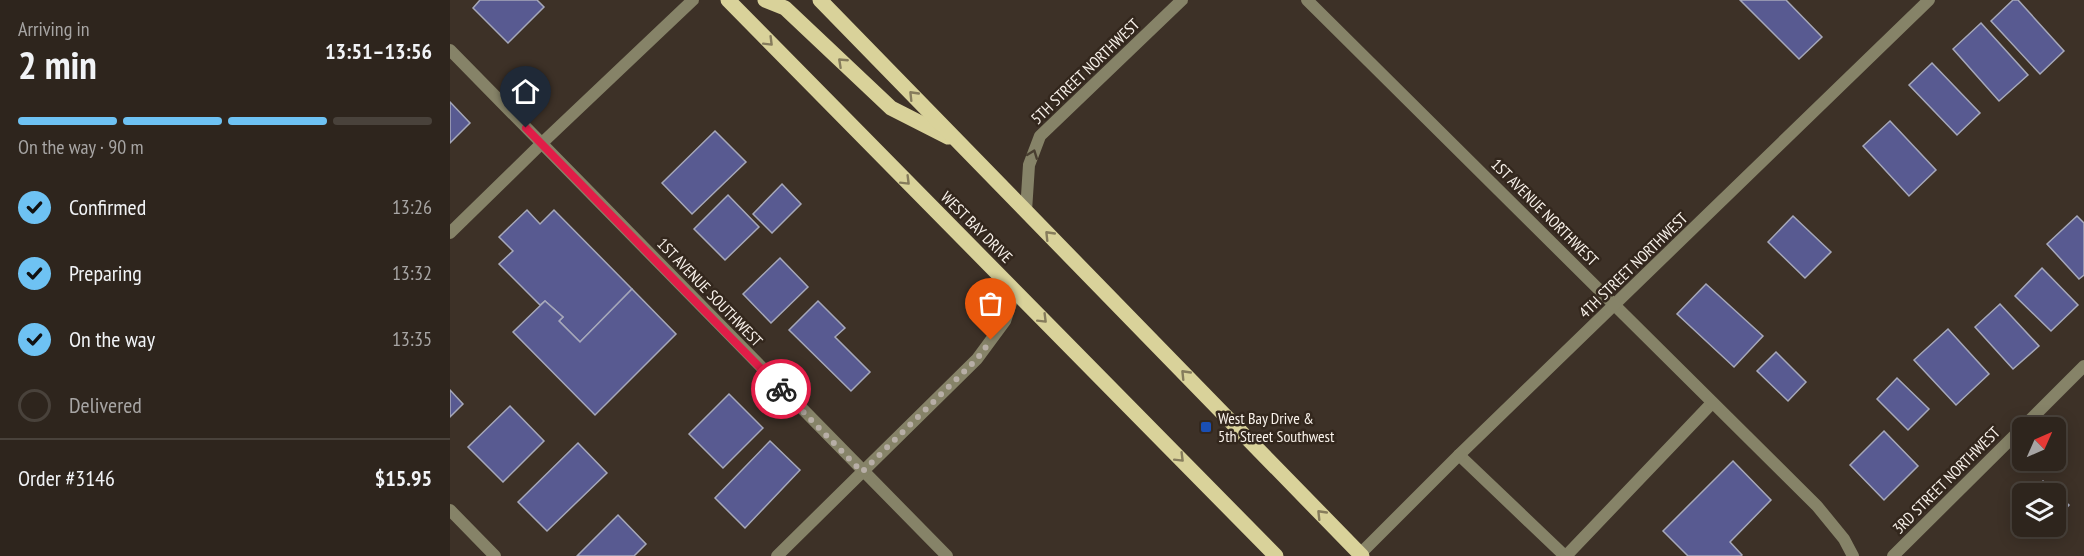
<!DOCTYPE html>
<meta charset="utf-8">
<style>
body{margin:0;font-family:"PT Sans Narrow",sans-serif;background:#3a312a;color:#f1f3f6;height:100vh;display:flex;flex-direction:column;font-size:22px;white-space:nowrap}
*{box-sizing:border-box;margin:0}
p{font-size:20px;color:#a7a5a4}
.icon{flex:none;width:33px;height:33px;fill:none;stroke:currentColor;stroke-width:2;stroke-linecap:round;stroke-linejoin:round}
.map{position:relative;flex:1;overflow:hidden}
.details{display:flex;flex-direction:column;background:#2e251d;width:450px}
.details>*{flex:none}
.needle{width:39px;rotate:45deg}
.tools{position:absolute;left:1562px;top:417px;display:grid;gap:12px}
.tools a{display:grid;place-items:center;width:54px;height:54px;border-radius:9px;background:#2e251d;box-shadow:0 3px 15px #0003,0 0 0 2px #49423b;font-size:30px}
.pin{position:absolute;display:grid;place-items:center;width:51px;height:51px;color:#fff;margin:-62px -26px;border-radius:50% 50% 50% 0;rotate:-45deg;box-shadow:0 0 6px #0007}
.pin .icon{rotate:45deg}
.courier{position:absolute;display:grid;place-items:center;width:60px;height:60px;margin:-30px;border:4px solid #e11d48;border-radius:50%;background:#fff;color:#222;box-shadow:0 2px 8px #0007}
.headline em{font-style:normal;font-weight:700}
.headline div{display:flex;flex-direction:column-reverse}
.headline{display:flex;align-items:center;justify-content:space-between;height:102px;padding:0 18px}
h1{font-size:39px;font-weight:700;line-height:45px}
.bar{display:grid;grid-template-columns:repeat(4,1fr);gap:9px 6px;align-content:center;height:72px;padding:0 18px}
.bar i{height:8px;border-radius:4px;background:#49423b}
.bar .active{background:#6ec2f3}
.bar p{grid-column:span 4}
.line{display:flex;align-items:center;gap:15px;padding:0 18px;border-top:2px solid #49423b}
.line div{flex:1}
ol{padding:0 18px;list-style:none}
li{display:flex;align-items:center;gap:18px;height:66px}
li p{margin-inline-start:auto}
li .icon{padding:6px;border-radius:50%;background:#6ec2f3;color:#111;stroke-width:4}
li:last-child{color:#a7a5a4}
li i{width:33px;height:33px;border:3px solid #49423b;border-radius:50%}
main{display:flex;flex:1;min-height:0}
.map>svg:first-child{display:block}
</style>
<main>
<section class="details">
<div class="headline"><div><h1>2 min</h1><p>Arriving in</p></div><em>13:51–13:56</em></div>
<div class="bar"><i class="active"></i><i class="active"></i><i class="active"></i><i></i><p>On the way · 90 m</p></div>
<ol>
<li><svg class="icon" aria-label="check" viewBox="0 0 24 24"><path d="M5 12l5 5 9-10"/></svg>Confirmed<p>13:26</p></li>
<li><svg class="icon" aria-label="check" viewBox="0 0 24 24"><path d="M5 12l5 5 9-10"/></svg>Preparing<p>13:32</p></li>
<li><svg class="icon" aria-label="check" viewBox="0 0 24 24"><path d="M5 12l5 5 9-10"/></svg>On the way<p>13:35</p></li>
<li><i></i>Delivered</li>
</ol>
<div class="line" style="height:78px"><div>Order #3146</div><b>$15.95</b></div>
</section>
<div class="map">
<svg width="1634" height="556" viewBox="0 0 1634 556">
<rect width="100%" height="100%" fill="#3d3127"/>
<g fill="#585a91" stroke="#a6a8ba" stroke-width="1.5">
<path d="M30,0H87L94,7L58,43L23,8Z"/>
<path d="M1290,0H1336L1372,37L1349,59Z"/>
<path d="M1563,0H1568L1614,51L1590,74L1541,21Z"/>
<path d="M1531,23L1578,75L1549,101L1503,49Z"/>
<path d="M1482,63L1530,113L1507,135L1459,85Z"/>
<path d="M0,102L20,123L0,143Z"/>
<path d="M1440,121L1486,170L1459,196L1413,146Z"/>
<path d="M265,131L296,162L242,214L212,183Z"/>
<path d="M332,184L351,204L322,233L303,214Z"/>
<path d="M278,195L309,227L275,260L244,229Z"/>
<path d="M77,210L90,224L104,210L182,289L130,342L109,321L113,317L95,301L90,305L49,264L63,251L49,237Z"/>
<path d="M1343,216L1381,252L1355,278L1318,242Z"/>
<path d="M1627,216L1634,223V275L1629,279L1597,244Z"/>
<path d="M330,258L358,287L321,323L293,294Z"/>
<path d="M1592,268L1628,305L1601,331L1565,296Z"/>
<path d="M1256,284L1313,336L1284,367L1227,314Z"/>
<path d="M182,289L226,334L145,415L63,332L95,301L113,317L109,321L130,342Z"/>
<path d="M368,301L395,328L385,337L420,372L401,391L339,330Z"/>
<path d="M1550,304L1589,346L1563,369L1525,327Z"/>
<path d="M1498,329L1539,374L1506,405L1464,360Z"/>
<path d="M1326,352L1356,382L1338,401L1307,371Z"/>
<path d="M1447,378L1479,409L1458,430L1427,399Z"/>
<path d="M0,390L13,404L0,417Z"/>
<path d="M279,394L313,428L273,468L239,434Z"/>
<path d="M60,406L94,441L53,482L18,447Z"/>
<path d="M1434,431L1468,466L1434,500L1400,465Z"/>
<path d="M320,441L350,470L295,528L265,498Z"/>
<path d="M128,443L157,473L97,531L68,502Z"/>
<path d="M1283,461L1321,500L1280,542L1292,555L1291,556H1238L1213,531Z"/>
<path d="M1593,481L1619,505L1605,521V494H1582Z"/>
<path d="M1572,504V522L1563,514Z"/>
<path d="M168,515L196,544L184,556H127Z"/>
<path d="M1577,526H1600L1589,538Z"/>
</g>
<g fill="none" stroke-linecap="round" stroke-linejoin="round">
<g stroke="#868368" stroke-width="12">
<path d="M1009,455L1115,556"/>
<path d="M1116,556L1262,403"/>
</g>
<g stroke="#868368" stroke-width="12">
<path d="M857,0L1367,506L1394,539L1403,556"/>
<path d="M0,50L497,556"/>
<path d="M576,211L579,165L590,136L732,0"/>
<path d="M0,233L91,144L243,0"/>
<path d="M1572,428L1634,366"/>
<path d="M0,510L45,556"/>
<path d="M327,556L527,359L555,321L565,291"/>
<path d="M908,556L1009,455L1479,0"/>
<path d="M1443,556L1572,428"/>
</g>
<g stroke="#d9d29a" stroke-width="15">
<path d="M278,0L826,556"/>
<path d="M315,0L335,8L441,108L498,137"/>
<path d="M370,0L912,556"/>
</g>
</g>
<defs><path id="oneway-chevron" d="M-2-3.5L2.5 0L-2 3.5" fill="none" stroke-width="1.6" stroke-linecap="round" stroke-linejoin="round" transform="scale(1.5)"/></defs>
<g stroke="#867c5c">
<use href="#oneway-chevron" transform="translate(319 42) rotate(45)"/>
<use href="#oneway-chevron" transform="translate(392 62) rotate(-137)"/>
<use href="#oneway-chevron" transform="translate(463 95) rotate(-134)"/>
<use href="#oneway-chevron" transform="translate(456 181) rotate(45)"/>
<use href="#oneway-chevron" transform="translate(599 235) rotate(-134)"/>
<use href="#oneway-chevron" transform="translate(593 319) rotate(45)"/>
<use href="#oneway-chevron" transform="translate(735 374) rotate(-134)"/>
<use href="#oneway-chevron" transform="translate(730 458) rotate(45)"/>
<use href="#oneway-chevron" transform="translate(871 514) rotate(-134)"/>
</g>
<use stroke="#483e30" href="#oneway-chevron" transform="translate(583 154) rotate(-69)"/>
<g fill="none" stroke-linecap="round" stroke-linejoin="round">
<path stroke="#b7aea6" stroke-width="6" stroke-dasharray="0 10.8" d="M331,389L412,472L527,359L541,340"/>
<path stroke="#e11d48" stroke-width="8" d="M76,128L331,389"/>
</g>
<rect fill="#1a4fb4" stroke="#33271d" stroke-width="2" x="750" y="421" width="12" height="12" rx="3"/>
<g text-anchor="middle" stroke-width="5" stroke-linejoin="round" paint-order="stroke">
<g font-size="16" fill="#f8f1ea" stroke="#33271d">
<text transform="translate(635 71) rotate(-44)" y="6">5TH STREET NORTHWEST</text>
<text transform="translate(1095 212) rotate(45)" y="6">1ST AVENUE NORTHWEST</text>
<text transform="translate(527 227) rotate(45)" y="6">WEST BAY DRIVE</text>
<text transform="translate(1183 265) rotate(-44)" y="6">4TH STREET NORTHWEST</text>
<text transform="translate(260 292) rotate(46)" y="6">1ST AVENUE SOUTHWEST</text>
<text transform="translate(1496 480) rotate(-45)" y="6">3RD STREET NORTHWEST</text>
</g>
<g font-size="16" fill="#f8f1ea" stroke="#33271d" text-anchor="start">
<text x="768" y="424">West Bay Drive &amp;<tspan x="768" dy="18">5th Street Southwest</tspan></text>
</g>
</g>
</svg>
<div class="tools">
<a><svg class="needle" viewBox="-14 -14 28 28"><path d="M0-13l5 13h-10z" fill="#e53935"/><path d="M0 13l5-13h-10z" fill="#a7a5a4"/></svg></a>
<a><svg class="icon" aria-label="layers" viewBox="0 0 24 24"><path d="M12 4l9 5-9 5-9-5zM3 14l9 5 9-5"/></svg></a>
</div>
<div class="pin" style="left:541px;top:340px;background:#ea580c"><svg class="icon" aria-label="bag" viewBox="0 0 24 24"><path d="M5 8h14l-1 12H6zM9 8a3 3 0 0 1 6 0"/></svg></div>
<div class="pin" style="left:76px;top:128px;background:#1f2937"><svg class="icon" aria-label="home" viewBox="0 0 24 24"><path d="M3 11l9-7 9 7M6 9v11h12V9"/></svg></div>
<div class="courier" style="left:331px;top:389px"><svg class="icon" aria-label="bike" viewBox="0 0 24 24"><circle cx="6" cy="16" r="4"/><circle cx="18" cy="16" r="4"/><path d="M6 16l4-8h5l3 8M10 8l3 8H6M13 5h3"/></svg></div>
</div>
</main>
